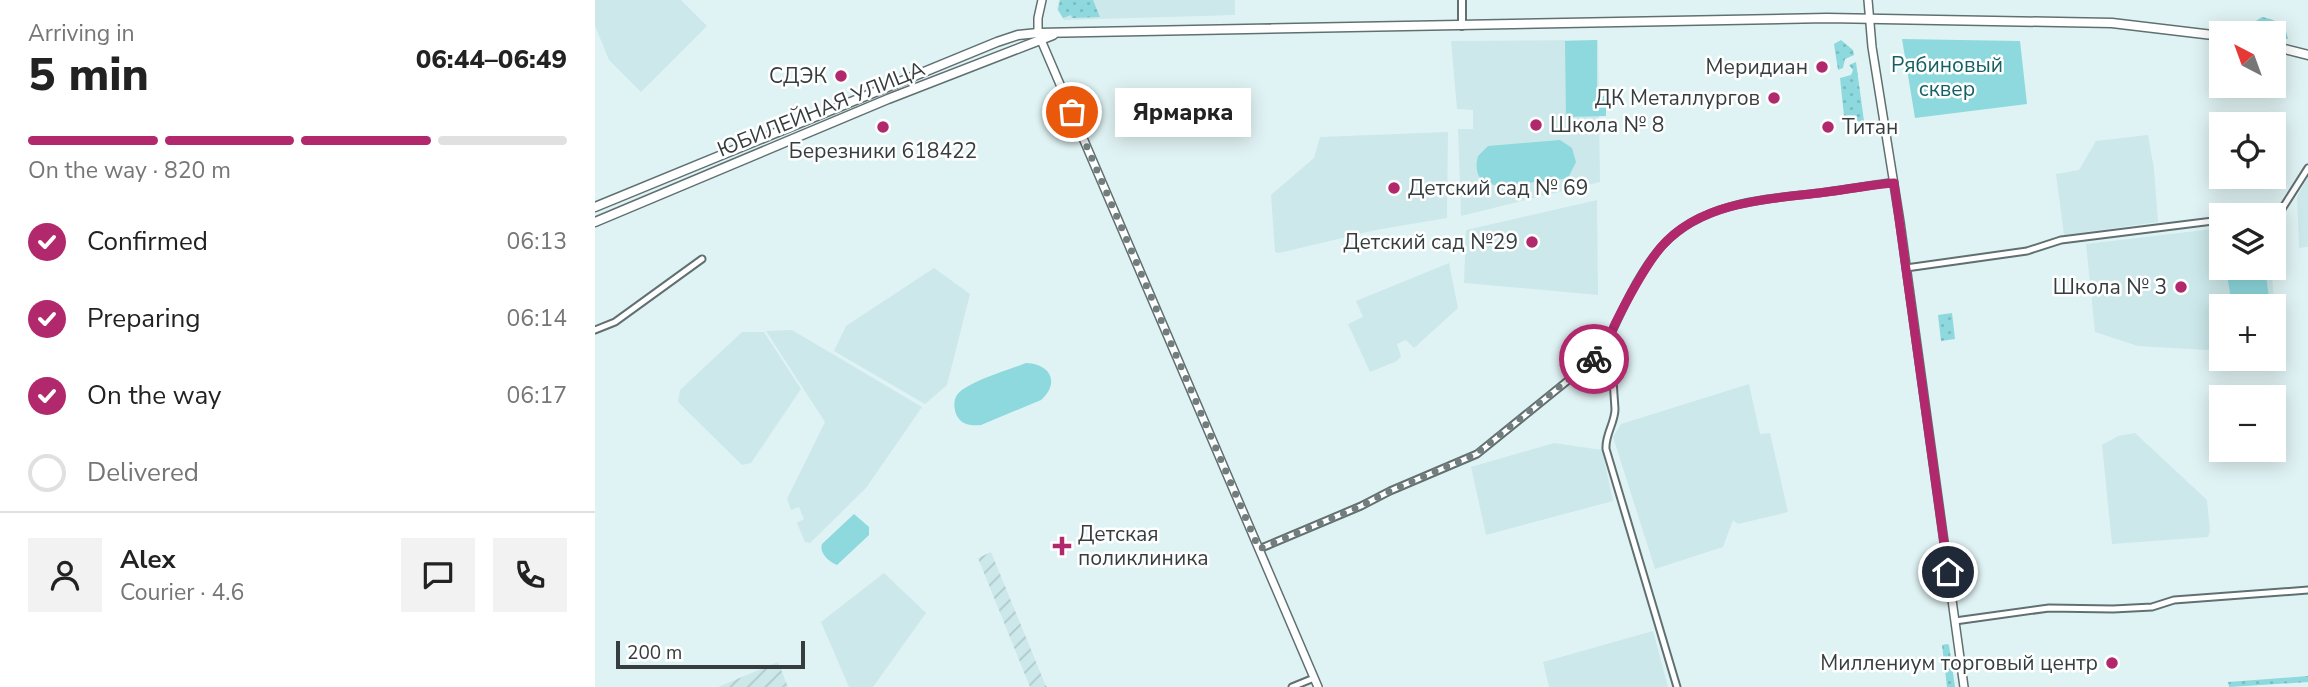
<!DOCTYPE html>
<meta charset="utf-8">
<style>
body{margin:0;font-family:"Nunito Sans",sans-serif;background:#f2f2f2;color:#222;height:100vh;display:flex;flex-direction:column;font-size:26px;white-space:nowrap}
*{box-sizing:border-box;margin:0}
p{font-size:23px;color:#767676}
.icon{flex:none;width:38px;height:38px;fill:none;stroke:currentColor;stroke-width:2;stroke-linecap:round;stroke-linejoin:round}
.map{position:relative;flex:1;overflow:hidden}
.details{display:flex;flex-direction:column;background:#fff;width:595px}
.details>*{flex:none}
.needle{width:46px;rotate:319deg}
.tools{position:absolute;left:1614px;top:21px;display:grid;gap:14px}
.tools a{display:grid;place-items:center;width:77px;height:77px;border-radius:0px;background:#fff;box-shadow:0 4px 18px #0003;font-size:35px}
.scale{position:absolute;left:21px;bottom:18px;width:189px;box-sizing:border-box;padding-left:7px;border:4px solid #363d3e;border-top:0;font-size:19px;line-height:24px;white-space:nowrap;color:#363d3e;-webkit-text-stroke:5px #fff;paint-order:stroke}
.pin{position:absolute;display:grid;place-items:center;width:60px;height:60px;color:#fff;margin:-30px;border:4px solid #fff;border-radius:50%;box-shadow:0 2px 7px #0007}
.courier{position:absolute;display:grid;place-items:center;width:70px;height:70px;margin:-35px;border:5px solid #b1296c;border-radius:50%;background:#fff;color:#222;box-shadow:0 2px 9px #0007}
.bubble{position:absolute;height:49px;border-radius:0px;background:#fff;box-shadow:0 4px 18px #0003;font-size:23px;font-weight:800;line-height:49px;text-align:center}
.head em{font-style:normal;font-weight:800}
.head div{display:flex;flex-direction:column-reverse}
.head{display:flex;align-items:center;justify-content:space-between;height:119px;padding:0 28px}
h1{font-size:46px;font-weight:800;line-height:52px}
.bar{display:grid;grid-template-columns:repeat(4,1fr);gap:10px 7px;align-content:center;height:84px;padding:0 28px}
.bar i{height:9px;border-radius:5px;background:#e0e0e0}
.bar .selected{background:#b1296c}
.bar p{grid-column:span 4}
.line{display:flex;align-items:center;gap:18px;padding:0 28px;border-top:2px solid #e0e0e0}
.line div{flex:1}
.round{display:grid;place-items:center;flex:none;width:74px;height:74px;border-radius:0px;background:#f2f2f2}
ol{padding:0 28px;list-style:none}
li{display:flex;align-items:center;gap:21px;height:77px}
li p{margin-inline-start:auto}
li .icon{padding:7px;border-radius:50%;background:#b1296c;color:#fff;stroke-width:4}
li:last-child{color:#767676}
li i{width:38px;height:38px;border:4px solid #e0e0e0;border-radius:50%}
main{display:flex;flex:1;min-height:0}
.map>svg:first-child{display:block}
</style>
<main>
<section class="details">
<div class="head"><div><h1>5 min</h1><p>Arriving in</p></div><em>06:44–06:49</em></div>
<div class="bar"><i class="selected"></i><i class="selected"></i><i class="selected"></i><i></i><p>On the way · 820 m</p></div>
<ol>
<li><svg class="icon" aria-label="check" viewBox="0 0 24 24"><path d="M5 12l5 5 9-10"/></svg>Confirmed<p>06:13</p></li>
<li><svg class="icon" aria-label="check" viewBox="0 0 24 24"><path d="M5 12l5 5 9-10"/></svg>Preparing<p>06:14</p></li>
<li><svg class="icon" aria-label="check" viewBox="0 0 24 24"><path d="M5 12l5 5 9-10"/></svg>On the way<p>06:17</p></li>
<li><i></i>Delivered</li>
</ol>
<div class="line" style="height:126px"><a class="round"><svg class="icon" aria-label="person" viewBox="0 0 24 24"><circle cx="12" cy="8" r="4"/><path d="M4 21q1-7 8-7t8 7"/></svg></a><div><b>Alex</b><p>Courier · 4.6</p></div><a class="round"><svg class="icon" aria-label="chat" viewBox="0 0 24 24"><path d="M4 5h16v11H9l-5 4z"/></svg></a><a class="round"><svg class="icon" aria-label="phone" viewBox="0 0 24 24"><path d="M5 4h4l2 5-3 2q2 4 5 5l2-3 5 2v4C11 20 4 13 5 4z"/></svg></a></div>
</section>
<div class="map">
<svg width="1713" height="687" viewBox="0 0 1713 687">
<defs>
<pattern id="industrial-furrows" width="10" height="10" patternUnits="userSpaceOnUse" patternTransform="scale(1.75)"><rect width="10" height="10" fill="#cce8ea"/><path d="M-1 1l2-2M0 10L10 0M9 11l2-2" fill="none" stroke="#b0c8ca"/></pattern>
<pattern id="grass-dots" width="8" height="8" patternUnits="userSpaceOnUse" patternTransform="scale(1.75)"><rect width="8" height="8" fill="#8dd9de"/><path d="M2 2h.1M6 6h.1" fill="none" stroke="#7abbc0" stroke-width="1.8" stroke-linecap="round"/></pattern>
</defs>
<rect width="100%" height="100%" fill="#e0f3f4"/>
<g fill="#cce8ea">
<path d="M0,0H86L112,26L46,92L14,60L0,26Z"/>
<path d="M464,0H640V15L469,20L462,9Z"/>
<path d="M1003,40L1005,182L866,216L863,129H878V110L862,109L856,41Z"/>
<path d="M853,132L852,218L781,230L684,253L680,252L676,195L719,158L725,137Z"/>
<path d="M1553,135L1559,169L1563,222L1469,235L1461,174L1484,170L1501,141Z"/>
<path d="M1713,177V247L1704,248L1702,197Z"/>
<path d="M1002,200L1003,295L869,283L871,230Z"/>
<path d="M1626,228V268H1676L1683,336L1678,341V306H1626V348L1611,350L1543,346L1500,332L1491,244Z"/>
<path d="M854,263L863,308L819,348L811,340L802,344L806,356L802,361L775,372L753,324L768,317L761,301Z"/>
<path d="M339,268L375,294L352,385L330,404L239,351L251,326Z"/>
<path d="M197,330L327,407L271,488L215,543L210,542L202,523L209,519L204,507L196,510L192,499L230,422L171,331Z"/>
<path d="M147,332H169L206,389L156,463L147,465L83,402L85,390Z"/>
<path d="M1154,384L1165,434L1175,433L1193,512L1143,524L1138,520L1128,547L1060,569L1018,437L1026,424Z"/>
<path d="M1540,433L1612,500L1615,531L1613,537L1517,544L1507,445L1523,436Z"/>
<path d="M959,443L1007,450L1018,501L891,535L876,467Z"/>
<path d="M289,573L331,613L278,687H254L226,622Z"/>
<path d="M1058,631L1073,687H954L948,662Z"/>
</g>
<g fill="url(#industrial-furrows)">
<path d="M396,552L450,684L452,687H435L383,558Z"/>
<path d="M183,662L193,687H123Z"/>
</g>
<g fill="url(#grass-dots)">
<path d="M465,0H498L505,17L477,18L476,15L468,18L463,10Z"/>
<path d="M1667,17C1681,20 1691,24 1693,39L1678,36V33L1649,29Z"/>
<path d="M1246,40L1258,50L1259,55L1250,59L1248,68L1243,70L1239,44Z"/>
<path d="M1261,62L1269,121L1261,122L1256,116H1249L1245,78L1256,75L1258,70L1254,65Z"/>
<path d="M1357,313L1360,339L1346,341L1343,315Z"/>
<path d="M1352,644L1354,645L1360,687H1352L1347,645Z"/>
<path d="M1713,676V682L1634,687L1633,682Z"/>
</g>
<g fill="#8dd9de">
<path d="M1307,39L1425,41L1432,104L1320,118Z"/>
<path d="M1002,40V96H1011V116L971,117L970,41Z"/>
<path d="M965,140L977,148L981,162L974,176L968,179C951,180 907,188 894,184C881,180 880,167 883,156L893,146Z"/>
<path d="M1631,268H1640L1638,273L1670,268L1675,306H1637Z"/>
<path d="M431,363C456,364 465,383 446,400L386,425C376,426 367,425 362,416C359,410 358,401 362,395C371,382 416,369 431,363Z"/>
<path d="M259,514L274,527V535L242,565C234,562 224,553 227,544Z"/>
</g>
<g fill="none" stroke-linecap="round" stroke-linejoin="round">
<g stroke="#607071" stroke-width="9">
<g id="minor">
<path d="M1668,215L1681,214L1687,209L1713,168"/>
<path d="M1311,268L1432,251L1466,240L1626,220"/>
<path d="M0,330L20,322L107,259"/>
<path d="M1010,347L1016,351L1020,409C1020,423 1010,434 1011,449L1082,687"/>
<path d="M664,549L766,506L795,491L882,454L1002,357L1010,347C1024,316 1045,269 1069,244C1109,202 1170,199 1224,193C1249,190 1274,185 1299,182"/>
<path d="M1360,621L1454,608L1518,609L1557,607L1579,600L1713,590"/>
<path d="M697,687L719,678"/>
</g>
</g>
<g stroke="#607071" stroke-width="10">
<path id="tertiary" d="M867,0V26"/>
</g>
<g stroke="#607071" stroke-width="10">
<g id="secondary">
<path d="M447,0L443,18V33L723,687"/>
<path d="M1273,0L1277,47L1305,222L1369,687"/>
</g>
</g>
<g stroke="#607071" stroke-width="11">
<g id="primary">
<path d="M1678,46L1713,55"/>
<path d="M0,207L402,42L423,35L443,33L1232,18L1517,23L1626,36"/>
<path d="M0,222L293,99L458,35"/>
</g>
</g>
<use href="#minor" stroke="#fff" stroke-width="5"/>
<use href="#tertiary" stroke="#fff" stroke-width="6"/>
<use href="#secondary" stroke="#fff" stroke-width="7"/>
<use href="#primary" stroke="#fff" stroke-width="8"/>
</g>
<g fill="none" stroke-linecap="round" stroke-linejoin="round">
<path stroke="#727d7e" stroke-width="7" stroke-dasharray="0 12.6" d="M477,112L664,549L766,506L795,491L881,454L999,359"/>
<path stroke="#b1296c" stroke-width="9" d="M999,359C1010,348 1015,335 1021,322C1032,300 1045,276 1059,256C1096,203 1165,200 1224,193C1249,190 1274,185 1299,183L1353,572"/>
</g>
<g fill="#b1296c" stroke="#fff" stroke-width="2.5">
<circle cx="1227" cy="67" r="7"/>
<circle cx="246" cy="76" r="7"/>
<circle cx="1179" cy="98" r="7"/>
<circle cx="941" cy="125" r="7"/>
<circle cx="288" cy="127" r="7"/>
<circle cx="1233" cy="127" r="7"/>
<circle cx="799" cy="188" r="7"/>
<circle cx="937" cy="242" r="7"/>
<circle cx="1586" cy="287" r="7"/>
<path d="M463.5 535.5h7v7h7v7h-7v7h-7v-7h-7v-7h7z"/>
<circle cx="1517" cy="663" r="7"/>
</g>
<g text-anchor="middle" stroke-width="5" stroke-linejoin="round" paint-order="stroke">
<g font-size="21" fill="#146065" stroke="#fff">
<text x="1352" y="72">Рябиновый<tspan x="1352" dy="24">сквер</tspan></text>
</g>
<g font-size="21" fill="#363d3e" stroke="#fff" text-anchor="end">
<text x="1213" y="74">Меридиан</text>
<text x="232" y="83">СДЭК</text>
<text x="1165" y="105">ДК Металлургов</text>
<text x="955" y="132" text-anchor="start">Школа № 8</text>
<text x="1247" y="134" text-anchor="start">Титан</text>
<text x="288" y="158" text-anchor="middle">Березники 618422</text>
<text x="813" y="195" text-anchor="start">Детский сад № 69</text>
<text x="923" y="249">Детский сад №29</text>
<text x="1572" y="294">Школа № 3</text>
<text x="483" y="541" text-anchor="start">Детская<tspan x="483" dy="24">поликлиника</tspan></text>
<text x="1503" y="670">Миллениум торговый центр</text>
</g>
<g font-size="21" fill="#363d3e" stroke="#fff">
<text transform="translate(226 109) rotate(-22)" y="7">ЮБИЛЕЙНАЯ УЛИЦА</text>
</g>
</g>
</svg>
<div class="tools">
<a><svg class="needle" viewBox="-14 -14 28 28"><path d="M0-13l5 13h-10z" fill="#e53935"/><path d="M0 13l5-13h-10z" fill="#767676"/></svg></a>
<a><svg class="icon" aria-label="locate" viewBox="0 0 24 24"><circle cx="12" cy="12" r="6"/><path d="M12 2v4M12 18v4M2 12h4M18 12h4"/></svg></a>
<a><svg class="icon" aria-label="layers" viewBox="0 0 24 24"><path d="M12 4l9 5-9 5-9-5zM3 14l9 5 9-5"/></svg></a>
<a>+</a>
<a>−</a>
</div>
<div class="scale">200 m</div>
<div class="pin" style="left:477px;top:112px;background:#ea580c"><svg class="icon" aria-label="bag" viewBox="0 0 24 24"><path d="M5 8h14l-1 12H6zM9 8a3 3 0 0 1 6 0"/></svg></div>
<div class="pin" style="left:1353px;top:572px;background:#1f2937"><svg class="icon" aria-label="home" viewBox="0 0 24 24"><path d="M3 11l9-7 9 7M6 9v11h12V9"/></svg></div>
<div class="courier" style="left:999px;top:359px"><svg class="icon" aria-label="bike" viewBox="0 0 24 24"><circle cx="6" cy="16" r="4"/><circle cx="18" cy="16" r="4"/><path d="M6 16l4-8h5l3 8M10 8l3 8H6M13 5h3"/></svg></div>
<div class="bubble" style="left:520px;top:88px;width:136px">Ярмарка</div>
</div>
</main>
